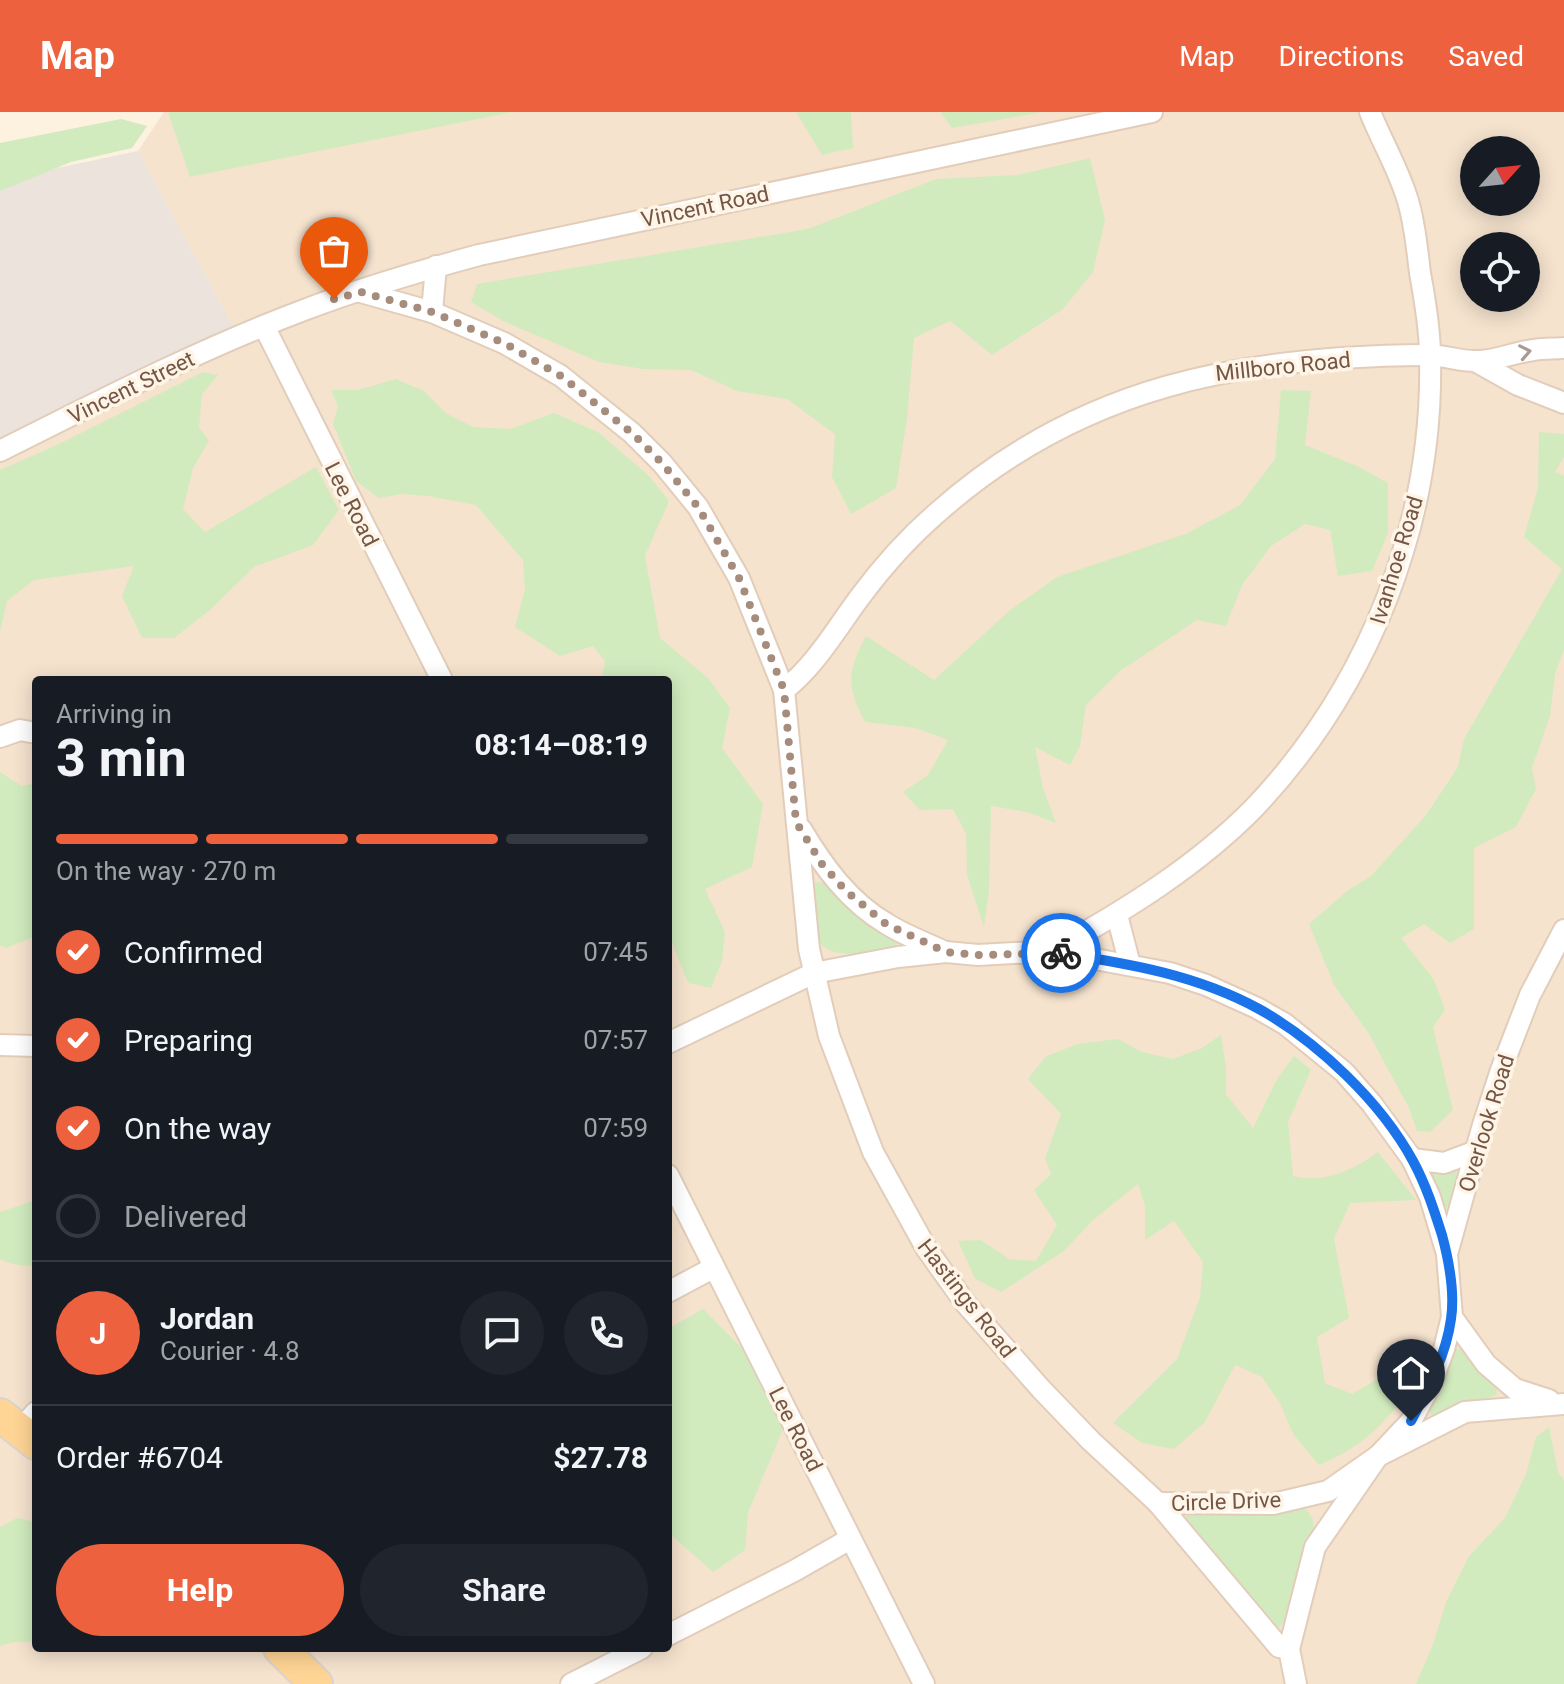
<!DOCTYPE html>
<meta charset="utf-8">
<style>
body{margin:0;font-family:Roboto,sans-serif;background:#20242c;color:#f1f3f6;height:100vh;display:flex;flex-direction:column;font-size:30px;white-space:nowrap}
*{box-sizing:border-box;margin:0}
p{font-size:26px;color:#9ea1a6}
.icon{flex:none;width:44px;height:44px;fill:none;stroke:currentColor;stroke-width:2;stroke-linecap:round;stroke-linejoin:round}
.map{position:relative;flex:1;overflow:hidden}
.side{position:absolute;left:32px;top:564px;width:640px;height:976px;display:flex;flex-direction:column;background:#171b24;border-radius:8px;box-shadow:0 4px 20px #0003}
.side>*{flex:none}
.needle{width:52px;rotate:63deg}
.controls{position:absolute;left:1460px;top:24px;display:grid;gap:16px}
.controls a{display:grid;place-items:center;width:80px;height:80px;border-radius:50%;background:#171b24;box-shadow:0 4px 20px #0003;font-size:40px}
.pin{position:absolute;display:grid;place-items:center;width:68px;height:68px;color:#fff;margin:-82px -34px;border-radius:50% 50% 50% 0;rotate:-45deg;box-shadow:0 0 8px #0007}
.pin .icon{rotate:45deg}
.courier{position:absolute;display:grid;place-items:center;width:80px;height:80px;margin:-40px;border:6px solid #1a73e8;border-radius:50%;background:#fff;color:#222;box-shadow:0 2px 10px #0007}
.headline em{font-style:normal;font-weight:700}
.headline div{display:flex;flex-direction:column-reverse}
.headline{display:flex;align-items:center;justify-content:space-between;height:136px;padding:0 24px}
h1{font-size:52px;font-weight:700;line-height:60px}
.bar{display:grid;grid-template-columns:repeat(4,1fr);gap:12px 8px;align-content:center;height:96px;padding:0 24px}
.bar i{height:10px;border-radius:6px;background:#363941}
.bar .selected{background:#ee613e}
.bar p{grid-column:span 4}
.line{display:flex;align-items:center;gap:20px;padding:0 24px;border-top:2px solid #363941}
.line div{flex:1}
.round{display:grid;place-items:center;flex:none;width:84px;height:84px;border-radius:42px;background:#20242c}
ol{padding:0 24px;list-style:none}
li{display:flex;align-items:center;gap:24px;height:88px}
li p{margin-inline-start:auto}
li .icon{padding:8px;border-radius:50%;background:#ee613e;color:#fff;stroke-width:4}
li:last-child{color:#9ea1a6}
li i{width:44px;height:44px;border:4px solid #363941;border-radius:50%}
.primary-button{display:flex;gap:16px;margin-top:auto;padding:16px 24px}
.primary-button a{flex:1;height:92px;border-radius:48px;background:#ee613e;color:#fff;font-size:32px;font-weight:700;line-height:92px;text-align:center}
.primary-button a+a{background:#20242c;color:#f1f3f6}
header{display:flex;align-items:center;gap:48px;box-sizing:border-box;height:112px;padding:0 40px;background:#ee613e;color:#fff}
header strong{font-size:38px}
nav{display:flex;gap:44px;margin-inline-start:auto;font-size:28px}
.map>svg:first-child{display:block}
</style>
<header>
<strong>Map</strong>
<nav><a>Map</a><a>Directions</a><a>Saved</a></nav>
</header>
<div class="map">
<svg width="1564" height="1572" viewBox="0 0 1564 1572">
<rect width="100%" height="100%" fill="#fdf1e0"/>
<path fill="#f5e3ce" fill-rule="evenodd" d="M164,0H1564V1572H0V339L247,220L233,214L138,39ZM1474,38H1526V90H1474ZM1474,134H1526V186H1474ZM36,568H668V1536H36Z"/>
<path fill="#ebe3dc" d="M138,39L233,214L0,326V68Z"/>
<g fill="#d1ebbe">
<path d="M168,0H512L190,65Z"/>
<path d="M796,0H851L853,36L822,43Z"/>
<path d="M940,0H1043L952,16Z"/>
<path d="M121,7L147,14L132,36L71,50L0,79V31Z"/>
<path d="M1090,46L1105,108L1093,160L1063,197L992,243L950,209L914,226L907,307L896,376L851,402L832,365L835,322L787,287L737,279L691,258L643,257L599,250L503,209L471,190L477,172L808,117L936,67L1018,63Z"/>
<path d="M203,260L218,263L202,282L199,315L209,329L193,356L183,397L205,420L316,355L339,398L313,433L254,455L210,498L174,526H142L122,484L134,454L34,468L7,489L0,520V358L57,333Z"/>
<path d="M396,267L424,279L447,302L473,315L511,317L554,301L598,320L649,364L669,389L645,444L660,526L708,566L730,596L722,636L763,692L752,755L705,777L725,820L722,849L711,876L688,871L668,821V568H602L605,549L593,534L560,544L515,515L525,477L523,448L476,393L428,384L401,382L379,386L356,369L333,312L338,294L331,278H358Z"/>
<path d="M1281,278L1311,279L1305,333L1359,355L1388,371V421L1372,459L1338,464L1330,418L1305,412L1271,434L1242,473L1226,514L1197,508L1120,559L1086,593L1080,634L1070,653L1035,635L1043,676L1056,711L1027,700L991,694L989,778L984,815L967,763L966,722L953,697L920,698L903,680L928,663L948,628L916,616L865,610C846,573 847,561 866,524L934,568L1009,499L1057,465L1188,421L1240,393L1275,347Z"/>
<path d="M1539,320L1564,322V345L1555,360L1564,364V538L1555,562L1550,604L1532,656L1536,677L1516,715L1474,736V817L1450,831L1424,812L1401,826L1434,868L1445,898L1433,915L1453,998L1430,1020L1417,1019L1409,996L1369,922L1334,873L1309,812L1347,779L1371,764L1426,703L1458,655L1464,627L1562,457L1524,425L1538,376Z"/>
<path d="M0,660L22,674L36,671V824L6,836L0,833Z"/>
<path d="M817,770L830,772L895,826L898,831L894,837C873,839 834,850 819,830L811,778L813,772Z"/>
<path d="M1221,923L1226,955V982L1253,1016L1277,967L1294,944L1311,958L1288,1010L1293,1064C1323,1072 1354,1058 1378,1040L1416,1088L1350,1091L1334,1127L1349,1206L1317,1225L1325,1271L1352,1282L1383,1264L1407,1283C1376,1319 1363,1334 1319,1353L1293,1322L1280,1291L1262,1265L1235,1253L1205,1310L1174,1337L1142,1331L1113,1311L1177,1247L1200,1186L1203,1150L1174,1109L1145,1128V1094L1138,1072L1093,1108L1064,1139L1001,1180L975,1167L958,1129L981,1128L1009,1147L1036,1149L1057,1113L1034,1078L1051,1062L1045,1046L1061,1002L1028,967L1045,945L1077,932L1118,927L1142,940L1173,947L1202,936Z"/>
<path d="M1439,1059H1454L1460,1062L1451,1096L1445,1095L1428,1063Z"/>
<path d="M36,1088V1152C26,1156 9,1152 0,1147V1100Z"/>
<path d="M703,1197L744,1238L783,1317L748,1401L745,1438L713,1460L668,1420V1217Z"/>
<path d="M1457,1237H1462L1496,1273L1497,1283L1432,1304L1429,1298Z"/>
<path d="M1549,1315L1558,1360L1564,1368V1572H1416L1433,1532L1446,1490L1469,1444L1505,1406L1526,1362L1536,1325Z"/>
<path d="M1300,1396L1307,1398L1312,1406L1314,1416L1283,1511L1278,1517L1272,1518L1232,1463L1184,1407L1188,1398Z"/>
<path d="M17,1406L36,1410V1530H15L0,1534V1415Z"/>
</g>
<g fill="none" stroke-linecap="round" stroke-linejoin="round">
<g stroke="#e2cdbb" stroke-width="24">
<g id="minor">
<path d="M361,180L432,200L504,231L561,264L632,321L662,351L698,395L739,466L784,578L809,837L829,924L873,1040L926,1136L966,1192L1041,1277L1091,1329L1158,1391L1279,1535L1289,1537L1296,1572"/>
<path d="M432,200L436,154"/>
<path d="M264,214L442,568"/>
<path d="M1477,250L1518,273L1564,291"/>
<path d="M0,339C100,289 200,237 304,198C361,176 420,159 479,143L1152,0"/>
<path d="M784,578C816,553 836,517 860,485C883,454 909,425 938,400C1080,274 1242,244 1427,243C1443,243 1458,249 1475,249C1494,250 1514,240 1534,238C1544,236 1554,237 1564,236"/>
<path d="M0,625L20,618L36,621"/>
<path d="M801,717C823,754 849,790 887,812C904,823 924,830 943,839"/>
<path d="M1117,803L1130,853"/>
<path d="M1052,839C1124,799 1196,755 1254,696C1368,576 1434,411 1430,245C1430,217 1425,188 1420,161C1417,137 1415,112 1408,89C1399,58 1382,30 1370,0"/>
<path d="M668,931L814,861L898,845L946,840L978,843L1052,839L1170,861L1206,873L1257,896L1285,912L1344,960L1372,992L1412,1047L1430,1085L1447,1142"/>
<path d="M0,933L36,934"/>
<path d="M1412,1047L1444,1051L1476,1039"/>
<path d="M668,1063L924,1572"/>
<path d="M668,1180L713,1156"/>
<path d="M1452,1205L1486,1252L1515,1277L1549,1288"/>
<path d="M20,1318L36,1300"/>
<path d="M1158,1391L1273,1392L1328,1379L1378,1344L1465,1300L1564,1292"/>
<path d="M668,1523L794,1459L850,1427"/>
<path d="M1289,1537L1315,1435L1378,1344L1411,1309L1431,1272L1444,1237L1452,1205L1447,1142L1483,1013L1501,958L1530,883L1564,818"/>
<path d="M571,1572L642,1536"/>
</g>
</g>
<g stroke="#dbd3cf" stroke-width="36">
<g id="primary">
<path d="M0,1303L36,1331"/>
<path d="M280,1536L316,1572"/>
</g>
</g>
<use href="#minor" stroke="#fff" stroke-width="20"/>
<use href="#primary" stroke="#ffd595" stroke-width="32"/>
</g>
<defs><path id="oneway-chevron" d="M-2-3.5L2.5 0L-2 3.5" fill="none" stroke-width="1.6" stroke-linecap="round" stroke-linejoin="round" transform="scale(2)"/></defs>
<use stroke="#ac9a90" href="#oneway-chevron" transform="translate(1525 240) rotate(-11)"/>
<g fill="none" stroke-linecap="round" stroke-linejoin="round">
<path stroke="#a58c7c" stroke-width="8" stroke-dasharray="0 14.4" d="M334,187L361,180L432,200L504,231L561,264L632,321L662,351L698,395L739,466L784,578L796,710L822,752L846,779L886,812L946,840L978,843L1061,841"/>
<path stroke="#1a73e8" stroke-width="10" d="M1061,841C1130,852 1197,863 1259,897C1318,930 1381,990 1413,1049C1426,1073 1434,1098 1442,1123C1449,1149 1455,1180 1451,1207C1446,1244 1428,1277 1411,1309"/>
</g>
<g text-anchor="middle" stroke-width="7" stroke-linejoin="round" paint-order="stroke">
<g font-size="22" fill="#755646" stroke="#fff5e7">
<text transform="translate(705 94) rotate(-12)" y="8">Vincent Road</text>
<text transform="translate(1283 254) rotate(-6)" y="8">Millboro Road</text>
<text transform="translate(131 275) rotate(-26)" y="8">Vincent Street</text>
<text transform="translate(352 392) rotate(63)" y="8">Lee Road</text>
<text transform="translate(1396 448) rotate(-73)" y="8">Ivanhoe Road</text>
<text transform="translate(1486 1011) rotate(-73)" y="8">Overlook Road</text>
<text transform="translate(967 1186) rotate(52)" y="8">Hastings Road</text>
<text transform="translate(796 1317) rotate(63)" y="8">Lee Road</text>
<text transform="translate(1226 1389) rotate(-2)" y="8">Circle Drive</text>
</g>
</g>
</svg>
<div class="controls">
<a><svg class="needle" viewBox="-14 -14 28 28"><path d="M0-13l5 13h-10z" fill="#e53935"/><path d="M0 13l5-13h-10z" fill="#9ea1a6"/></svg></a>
<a><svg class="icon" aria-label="locate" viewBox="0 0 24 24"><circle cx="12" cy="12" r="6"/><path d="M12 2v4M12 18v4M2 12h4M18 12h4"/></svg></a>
</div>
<div class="pin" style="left:334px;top:187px;background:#ea580c"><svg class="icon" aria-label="bag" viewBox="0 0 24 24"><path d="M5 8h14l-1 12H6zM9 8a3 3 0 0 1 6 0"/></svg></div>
<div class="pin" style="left:1411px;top:1309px;background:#1f2937"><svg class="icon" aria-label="home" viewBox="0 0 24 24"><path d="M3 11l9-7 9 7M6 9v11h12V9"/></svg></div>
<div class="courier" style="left:1061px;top:841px"><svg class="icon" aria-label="bike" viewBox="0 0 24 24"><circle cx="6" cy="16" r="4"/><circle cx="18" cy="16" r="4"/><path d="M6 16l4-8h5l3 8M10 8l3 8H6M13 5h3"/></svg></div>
<section class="side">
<div class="headline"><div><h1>3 min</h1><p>Arriving in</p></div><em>08:14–08:19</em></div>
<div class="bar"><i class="selected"></i><i class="selected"></i><i class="selected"></i><i></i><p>On the way · 270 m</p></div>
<ol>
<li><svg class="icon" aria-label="check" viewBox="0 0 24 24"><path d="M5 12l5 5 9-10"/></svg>Confirmed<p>07:45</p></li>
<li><svg class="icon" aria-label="check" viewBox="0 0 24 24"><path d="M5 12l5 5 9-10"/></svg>Preparing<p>07:57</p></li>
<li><svg class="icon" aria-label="check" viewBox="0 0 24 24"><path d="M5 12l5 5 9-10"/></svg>On the way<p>07:59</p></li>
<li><i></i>Delivered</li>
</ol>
<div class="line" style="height:144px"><b class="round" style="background:#ee613e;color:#fff">J</b><div><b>Jordan</b><p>Courier · 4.8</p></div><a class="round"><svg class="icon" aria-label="chat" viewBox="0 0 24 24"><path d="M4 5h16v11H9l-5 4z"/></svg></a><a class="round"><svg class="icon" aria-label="phone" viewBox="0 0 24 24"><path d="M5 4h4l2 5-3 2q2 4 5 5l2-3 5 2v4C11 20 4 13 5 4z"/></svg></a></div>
<div class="line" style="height:104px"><div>Order #6704</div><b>$27.78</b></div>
<div class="primary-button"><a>Help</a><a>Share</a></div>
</section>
</div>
